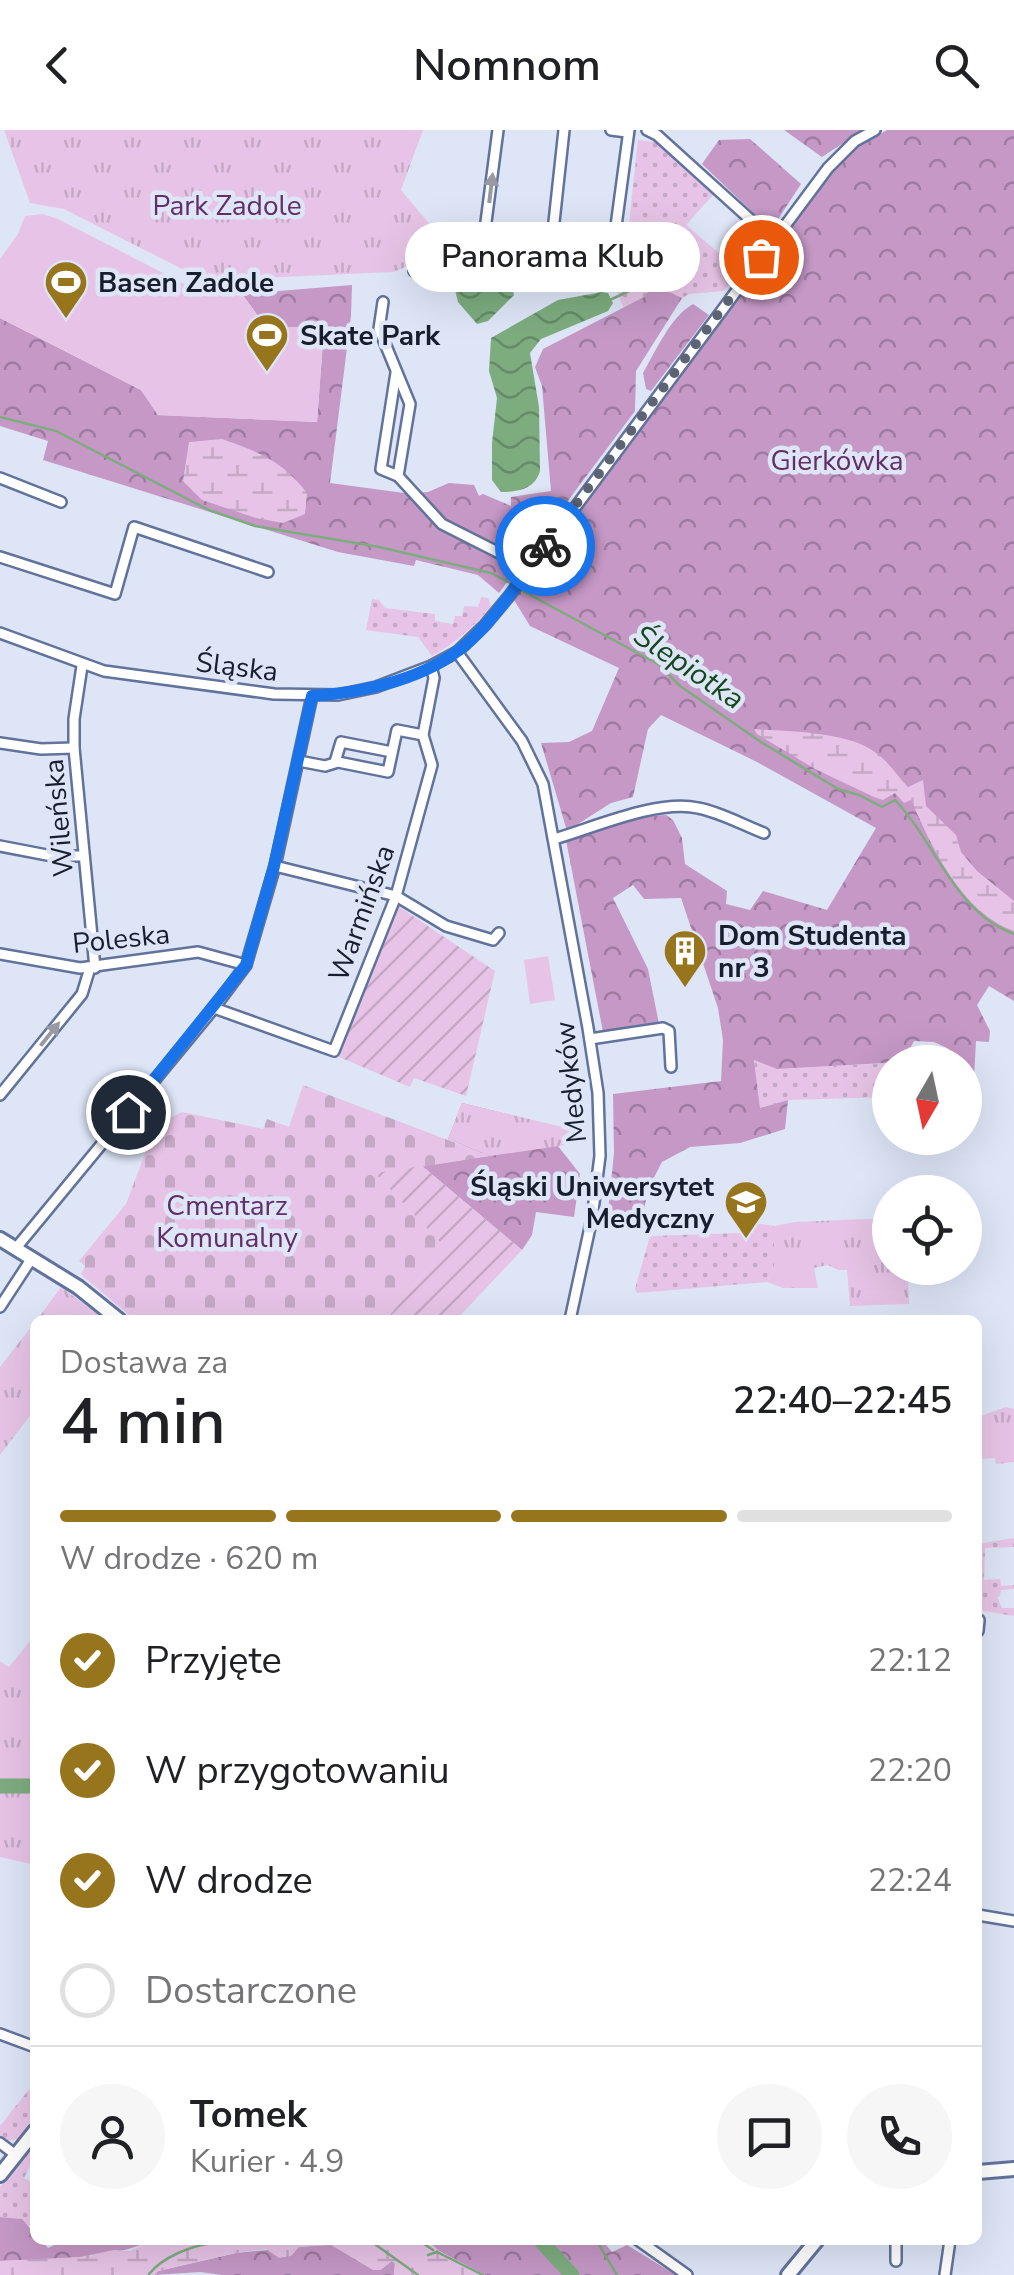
<!DOCTYPE html>
<html lang="pl">
<meta charset="utf-8">
<style>
body{margin:0;font-family:"Nunito Sans",sans-serif;background:#f6f6f6;color:#202124;height:100vh;display:flex;flex-direction:column;font-size:38px;white-space:nowrap}
*{box-sizing:border-box;margin:0}
p{font-size:32px;color:#757577}
.icon{flex:none;width:55px;height:55px;fill:none;stroke:currentColor;stroke-width:2;stroke-linecap:round;stroke-linejoin:round}
.map{position:relative;flex:1;overflow:hidden}
.side{position:absolute;left:30px;top:1185px;width:952px;height:930px;display:flex;flex-direction:column;background:#fff;border-radius:15px;box-shadow:0 10px 40px #0002}
.side>*{flex:none}
.needle{width:65px;rotate:189deg}
.tools{position:absolute;left:872px;top:915px;display:grid;gap:20px}
.tools a{display:grid;place-items:center;width:110px;height:110px;border-radius:50%;background:#fff;box-shadow:0 10px 40px #0002;font-size:50px}
.pin{position:absolute;display:grid;place-items:center;width:85px;height:85px;color:#fff;margin:-42px;border:5px solid #fff;border-radius:50%;box-shadow:0 2px 10px #0007}
.courier{position:absolute;display:grid;place-items:center;width:100px;height:100px;margin:-50px;border:8px solid #1a73e8;border-radius:50%;background:#fff;color:#222;box-shadow:0 2px 12px #0007}
.bubble{position:absolute;height:70px;border-radius:35px;background:#fff;box-shadow:0 10px 40px #0002;font-size:32px;font-weight:600;line-height:70px;text-align:center}
.overview em{font-style:normal;font-weight:600}
.overview div{display:flex;flex-direction:column-reverse}
.overview{display:flex;align-items:center;justify-content:space-between;height:170px;padding:0 30px}
h1{font-size:65px;font-weight:600;line-height:75px}
.bar{display:grid;grid-template-columns:repeat(4,1fr);gap:15px 10px;align-content:center;height:120px;padding:0 30px}
.bar i{height:12px;border-radius:8px;background:#e0e0e0}
.bar .active{background:#96751d}
.bar p{grid-column:span 4}
.line{display:flex;align-items:center;gap:25px;padding:0 30px;border-top:2px solid #e0e0e0}
.line div{flex:1}
.round{display:grid;place-items:center;flex:none;width:105px;height:105px;border-radius:52px;background:#f6f6f6}
ol{padding:0 30px;list-style:none}
li{display:flex;align-items:center;gap:30px;height:110px}
li p{margin-inline-start:auto}
li .icon{padding:10px;border-radius:50%;background:#96751d;color:#fff;stroke-width:4}
li:last-child{color:#757577}
li i{width:55px;height:55px;border:5px solid #e0e0e0;border-radius:50%}
header{display:flex;justify-content:space-between;align-items:center;height:130px;padding:0 30px;background:#fff;font-size:45px;font-weight:600}
.map>svg:first-child{display:block}
</style>
<header><svg class="icon" aria-label="back" viewBox="0 0 24 24"><path d="M15 5l-7 7 7 7"/></svg>Nomnom<svg class="icon" aria-label="search" viewBox="0 0 24 24"><circle cx="10" cy="10" r="6"/><path d="M15 15l6 6"/></svg></header>
<div class="map">
<svg width="1014" height="2145" viewBox="0 0 1014 2145">
<defs>
<pattern id="grass-dots" width="8" height="8" patternUnits="userSpaceOnUse" patternTransform="scale(2.5)"><rect width="8" height="8" fill="#e7c4e7"/><path d="M2 2h.1M6 6h.1" fill="none" stroke="#c5a8c6" stroke-width="1.8" stroke-linecap="round"/></pattern>
<pattern id="forest-crowns" width="20" height="18" patternUnits="userSpaceOnUse" patternTransform="scale(2.5)"><rect width="20" height="18" fill="#c598c6"/><path d="M2 6a3 3 0 1 1 6 0M12 15a3 3 0 1 1 6 0" fill="none" stroke="#9f7ba1"/></pattern>
<pattern id="wetland-marsh" width="20" height="14" patternUnits="userSpaceOnUse" patternTransform="scale(2.5)"><rect width="20" height="14" fill="#e7c4e7"/><path d="M1 5h8M5 5V1M11 12h8M15 12V8" fill="none" stroke="#c5a8c6"/></pattern>
<pattern id="cemetery-stones" width="16" height="16" patternUnits="userSpaceOnUse" patternTransform="scale(2.5)"><rect width="16" height="16" fill="#e7c4e7"/><path d="M2 7V4a2 2 0 0 1 4 0v3zM10 15v-3a2 2 0 0 1 4 0v3z" fill="#c5a8c6"/></pattern>
<pattern id="park-tufts" width="24" height="20" patternUnits="userSpaceOnUse" patternTransform="scale(2.5)"><rect width="24" height="20" fill="#e7c4e7"/><path d="M3 7l-1-3M5 7V3M7 7l1-3M15 17l-1-3M17 17v-4M19 17l1-3" fill="none" stroke="#c5a8c6"/></pattern>
<pattern id="garden-furrows" width="10" height="10" patternUnits="userSpaceOnUse" patternTransform="scale(2.5)"><rect width="10" height="10" fill="#e7c4e7"/><path d="M-1 1l2-2M0 10L10 0M9 11l2-2" fill="none" stroke="#c5a8c6"/></pattern>
<pattern id="water-waves" width="16" height="10" patternUnits="userSpaceOnUse" patternTransform="scale(2.5)"><rect width="16" height="10" fill="#7dac7f"/><path d="M0 5q4-4 8 0t8 0" fill="none" stroke="#658b68"/></pattern>
</defs>
<rect width="100%" height="100%" fill="#dde5f7"/>
<g fill="url(#grass-dots)">
<path d="M638,10L655,12L713,65L686,95L740,141L724,161L689,164L682,168L653,154L644,167L624,179L615,156L630,152L624,140Z"/>
<path d="M481,467L488,468L491,476C474,497 455,513 432,526L418,507L366,500L372,469L379,470L385,478L435,484V491L453,494L455,486H462L464,476L478,477Z"/>
<path d="M754,930L777,939L890,933V967L788,970L760,978Z"/>
<path d="M755,1093L774,1096V1139L767,1152L637,1163L635,1159L650,1106L741,1103Z"/>
<path d="M1014,1408V1417L985,1418L984,1450L1000,1449L1001,1456L1014,1455V1459L1001,1460L1000,1466L997,1467L1002,1478H1014V1486L978,1480V1468L981,1467L979,1417L983,1413Z"/>
<path d="M34,1953L35,1991L22,2008L8,2011L0,2006V1996Z"/>
<path d="M32,2016L35,2018V2026L24,2048L35,2054V2094L28,2096L21,2089L0,2087V2057Z"/>
</g>
<g fill="url(#forest-crowns)">
<path d="M784,0H863L822,27Z"/>
<path d="M887,0H1014V871L989,856L977,875L990,901L989,912L976,911L973,965L965,966V932H946L949,919L934,912L914,911L903,932L777,939L754,930L760,978L788,970L785,999L740,1013L690,1017L662,1032L648,1059L643,1085L608,1082L614,1023L613,964L721,951L723,910L718,878L681,768L644,769L633,755L613,768L648,839L659,894L603,902L566,710L618,688L666,685L673,690L682,708L685,734L727,761L726,774L750,780L763,761L827,780L876,698L757,632L661,585L648,599L633,667L611,673L567,701L541,613L569,612L592,601L619,538L530,496L514,470L847,23Z"/>
<path d="M750,9L801,54L771,100L702,34L719,10Z"/>
<path d="M477,118L624,140L630,153L595,160L428,138Z"/>
<path d="M653,154L682,168L636,241L635,281L499,463L478,445L416,430L414,436L338,422L43,330L48,311L0,296V188L141,260L158,285L317,292L324,198L266,197L242,164L352,155L351,186L330,353L404,363L428,362L449,353L474,355L479,366L483,364L511,376V367L551,361L542,256L535,237L543,219L644,167Z"/>
<path d="M693,174L709,185L651,261L646,259L643,243C656,221 670,187 693,174Z"/>
<path d="M462,973L539,992L580,1044L574,1087L536,1082L532,1105L522,1120L422,1036L488,1026L448,1009Z"/>
<path d="M0,2087L22,2089L35,2104V2110H41L48,2118L65,2110H153C111,2130 47,2129 0,2131Z"/>
<path d="M427,2110H602L612,2122L627,2115L676,2145H485L439,2121Z"/>
<path d="M331,2114L374,2140H380L392,2131L395,2133L394,2145H222L200,2142L154,2145L158,2141L236,2123Z"/>
</g>
<g fill="url(#wetland-marsh)">
<path d="M222,309C259,322 283,331 307,363L305,384L283,393L256,388L202,370L183,351L189,312Z"/>
<path d="M754,599C789,602 848,601 876,623C890,633 897,646 908,657L923,650L926,676L956,705L961,722L977,741L1014,771V801C961,782 932,717 911,670L904,673L895,663L883,670L874,667L815,639L757,604Z"/>
<path d="M153,2110H427L439,2121L485,2145H394L395,2134L392,2131L380,2140H373L331,2115L299,2117L291,2126L279,2128L266,2119L236,2123L158,2141L154,2145H0V2131L80,2127L114,2120L130,2121Z"/>
</g>
<path fill="url(#cemetery-stones)" d="M303,955L490,1026L376,1044L446,1117L386,1190H354L349,1186L346,1190H135L84,1147L81,1144L85,1136L79,1131L126,1074L156,995L182,982L263,999L267,989L289,997Z"/>
<g fill="url(#park-tufts)">
<path d="M4,0H423L401,60L443,110L446,121L393,142L218,150L182,139L64,79L30,73Z"/>
<path d="M462,973L584,1002L586,1012L490,1026L448,1009Z"/>
<path d="M890,1088V1138H932L914,1140L908,1145L909,1174L850,1176L847,1140H838L828,1135L814,1138L818,1158H783L767,1152L774,1139V1096L795,1092Z"/>
<path d="M61,1157L105,1190H37Z"/>
<path d="M35,1192V1284L32,1283L0,1325V1237Z"/>
<path d="M1006,1277L1014,1279V1332L996,1334L995,1328L978,1329V1287Z"/>
<path d="M35,1505V1735L0,1727V1531L9,1537Z"/>
</g>
<g fill="url(#garden-furrows)">
<path d="M398,776L495,841L466,966L414,948L410,957L339,927Z"/>
<path d="M422,1036L522,1120L456,1190H386L445,1117L375,1043Z"/>
</g>
<g fill="#e7c4e7">
<path d="M42,84L58,89L196,160L242,164L266,197H324L317,292L158,285L141,260L0,188V129L18,104L25,86Z"/>
<path d="M548,826L555,870L530,874L524,830Z"/>
</g>
<g fill="url(#water-waves)">
<path d="M461,147L511,154L514,165L488,191L477,194L458,172L453,152Z"/>
<path d="M602,162L608,163L613,173L608,181L541,209L530,223L539,277L540,341C535,359 518,362 501,362L492,350V313L497,268L489,241L491,208L558,170Z"/>
</g>
<g fill="none" stroke-linecap="round" stroke-linejoin="round">
<g stroke="#7dac7f" stroke-width="2.5">
<path d="M612,169L631,160"/>
<path d="M0,287L56,301L209,380L255,396L379,417L491,443L512,454"/>
<path d="M519,459L658,534L680,556L761,612L838,659L859,665L882,677L895,670C936,713 955,783 1014,804"/>
<path d="M369,2110L418,2145"/>
<path d="M418,2110L433,2120"/>
<path d="M596,2110L617,2145"/>
<path d="M428,2125L437,2122L483,2145"/>
<path d="M149,2144C163,2127 190,2116 213,2113C232,2110 238,2118 260,2110"/>
</g>
<g stroke="#7dac7f" stroke-width="15">
<path d="M0,1656H35"/>
<path d="M540,2110L572,2145"/>
</g>
<g stroke="#62739b" stroke-width="14">
<g id="street">
<path d="M611,0L627,2"/>
<path d="M647,0L657,5L773,110"/>
<path d="M554,92L564,0"/>
<path d="M483,115L498,0"/>
<path d="M414,141L476,115L611,133L629,0"/>
<path d="M383,172L379,199L410,274L398,346L442,394L529,438"/>
<path d="M396,243L381,339L398,346"/>
<path d="M0,348L61,372"/>
<path d="M0,427L115,464L134,397L268,442"/>
<path d="M0,503L104,541L274,564L338,565L376,557L431,536L457,522L485,495L510,465L828,38L855,11L875,0"/>
<path d="M457,522L522,611L543,654L588,898L598,963L600,1026L592,1088L570,1190"/>
<path d="M82,536L74,589V618L95,838"/>
<path d="M0,613L41,619L74,618"/>
<path d="M299,631L325,636L338,632L388,642L397,600L423,605"/>
<path d="M335,632L341,612L392,622"/>
<path d="M554,709C593,698 657,669 698,678C720,682 743,695 764,703"/>
<path d="M0,716L52,726H83"/>
<path d="M275,736L396,766L446,796L493,810L499,803"/>
<path d="M0,824L80,838L198,822L246,835"/>
<path d="M214,878L334,921L396,766L432,635L423,605L434,548L431,536"/>
<path d="M590,909L663,898L669,901L671,937"/>
<path d="M0,965L82,864L90,838"/>
<path d="M16,1118L214,878L246,835L275,736L312,566"/>
<path d="M0,1177L32,1128"/>
<path d="M978,1501L979,1490"/>
<path d="M978,1785L1014,1791"/>
<path d="M0,1904L35,1917"/>
<path d="M0,2013L16,2025"/>
<path d="M638,2110L687,2145"/>
<path d="M896,2110V2131"/>
<path d="M945,2145L950,2110"/>
</g>
</g>
<g stroke="#62739b" stroke-width="18">
<g id="secondary">
<path d="M0,1109L78,1157L119,1190"/>
<path d="M978,2042L1014,2039"/>
<path d="M0,2045L35,2001"/>
<path d="M788,2145L817,2110"/>
</g>
</g>
<use href="#street" stroke="#fff" stroke-width="9"/>
<use href="#secondary" stroke="#fff" stroke-width="12"/>
</g>
<defs><path id="oneway-solid" d="M-6-.8H1V-3.2L6.5 0L1 3.2V.8H-6Z" transform="scale(2.5)"/></defs>
<g fill="#979aa1">
<use href="#oneway-solid" transform="translate(491 58) rotate(-83)"/>
<use href="#oneway-solid" transform="translate(50 904) rotate(-51)"/>
</g>
<g fill="none" stroke-linecap="round" stroke-linejoin="round">
<path stroke="#5c6474" stroke-width="10" stroke-dasharray="0 18" d="M545,416L761,127"/>
<path stroke="#1a73e8" stroke-width="12" d="M128,982L246,835L274,736L312,566C367,562 431,548 472,509C500,482 522,447 545,416"/>
</g>
<defs>
<g id="stadium-pin" transform="scale(2.25)"><path d="M0 17L-7.5 6A9.5 9.5 0 1 1 7.5 6Z" fill="#96751d" stroke="#dde5f7"/><path d="M0-5a6.5 5 0 1 0 0 10a6.5 5 0 1 0 0-10ZM-3.5-1.8h7v3.6h-7Z" fill="#fff"/></g>
<g id="building-pin" transform="scale(2.25)"><path d="M0 17L-7.5 6A9.5 9.5 0 1 1 7.5 6Z" fill="#96751d" stroke="#dde5f7"/><path d="M-4-6H4V6H1V3H-1V6H-4ZM-2.5-4.3h1.7v1.8h-1.7ZM.8-4.3h1.7v1.8H.8ZM-2.5-1h1.7V.8h-1.7ZM.8-1h1.7V.8H.8Z" fill="#fff"/></g>
<g id="university-pin" transform="scale(2.25)"><path d="M0 17L-7.5 6A9.5 9.5 0 1 1 7.5 6Z" fill="#96751d" stroke="#dde5f7"/><path d="M0-5L7-2L0 1L-7-2ZM-4 1L0 2.5L4 1V4Q0 6-4 4Z" fill="#fff"/></g>
</defs>
<g fill-rule="evenodd">
<use href="#stadium-pin" x="66" y="152"/>
<use href="#stadium-pin" x="267" y="205"/>
<use href="#building-pin" x="685" y="821"/>
<use href="#university-pin" x="746" y="1072"/>
</g>
<g text-anchor="middle" stroke-width="9" stroke-linejoin="round" paint-order="stroke">
<g font-size="28" fill="#632d65" stroke="#dde5f7">
<text x="227" y="85">Park Zadole</text>
<text x="837" y="340">Gierkówka</text>
<text x="227" y="1085">Cmentarz<tspan x="227" dy="32">Komunalny</tspan></text>
</g>
<g font-size="28" font-weight="bold" fill="#171e2e" stroke="#dde5f7" text-anchor="start">
<text x="98" y="162">Basen Zadole</text>
<text x="300" y="215">Skate Park</text>
<text x="718" y="815">Dom Studenta<tspan x="718" dy="32">nr 3</tspan></text>
<text x="714" y="1066" text-anchor="end">Śląski Uniwersytet<tspan x="714" dy="32">Medyczny</tspan></text>
</g>
<g font-size="28" fill="#171e2e" stroke="#dde5f7">
<text transform="translate(237 536) rotate(7)" y="10">Śląska</text>
<text transform="translate(58 688) rotate(-95)" y="10">Wileńska</text>
<text transform="translate(361 783) rotate(-70)" y="10">Warmińska</text>
<text transform="translate(121 808) rotate(-6)" y="10">Poleska</text>
<text transform="translate(570 952) rotate(-96)" y="10">Medyków</text>
</g>
<g font-size="30" font-style="italic" fill="#14471c" stroke="#dde5f7">
<text transform="translate(689 537) rotate(34)" y="10">Ślepiotka</text>
</g>
</g>
</svg>
<div class="tools">
<a><svg class="needle" viewBox="-14 -14 28 28"><path d="M0-13l5 13h-10z" fill="#e53935"/><path d="M0 13l5-13h-10z" fill="#757577"/></svg></a>
<a><svg class="icon" aria-label="locate" viewBox="0 0 24 24"><circle cx="12" cy="12" r="6"/><path d="M12 2v4M12 18v4M2 12h4M18 12h4"/></svg></a>
</div>
<div class="pin" style="left:761px;top:127px;background:#ea580c"><svg class="icon" aria-label="bag" viewBox="0 0 24 24"><path d="M5 8h14l-1 12H6zM9 8a3 3 0 0 1 6 0"/></svg></div>
<div class="pin" style="left:128px;top:982px;background:#1f2937"><svg class="icon" aria-label="home" viewBox="0 0 24 24"><path d="M3 11l9-7 9 7M6 9v11h12V9"/></svg></div>
<div class="courier" style="left:545px;top:416px"><svg class="icon" aria-label="bike" viewBox="0 0 24 24"><circle cx="6" cy="16" r="4"/><circle cx="18" cy="16" r="4"/><path d="M6 16l4-8h5l3 8M10 8l3 8H6M13 5h3"/></svg></div>
<div class="bubble" style="left:405px;top:92px;width:295px">Panorama Klub</div>
<section class="side">
<div class="overview"><div><h1>4 min</h1><p>Dostawa za</p></div><em>22:40–22:45</em></div>
<div class="bar"><i class="active"></i><i class="active"></i><i class="active"></i><i></i><p>W drodze · 620 m</p></div>
<ol>
<li><svg class="icon" aria-label="check" viewBox="0 0 24 24"><path d="M5 12l5 5 9-10"/></svg>Przyjęte<p>22:12</p></li>
<li><svg class="icon" aria-label="check" viewBox="0 0 24 24"><path d="M5 12l5 5 9-10"/></svg>W przygotowaniu<p>22:20</p></li>
<li><svg class="icon" aria-label="check" viewBox="0 0 24 24"><path d="M5 12l5 5 9-10"/></svg>W drodze<p>22:24</p></li>
<li><i></i>Dostarczone</li>
</ol>
<div class="line" style="height:180px"><a class="round"><svg class="icon" aria-label="person" viewBox="0 0 24 24"><circle cx="12" cy="8" r="4"/><path d="M4 21q1-7 8-7t8 7"/></svg></a><div><b>Tomek</b><p>Kurier · 4.9</p></div><a class="round"><svg class="icon" aria-label="chat" viewBox="0 0 24 24"><path d="M4 5h16v11H9l-5 4z"/></svg></a><a class="round"><svg class="icon" aria-label="phone" viewBox="0 0 24 24"><path d="M5 4h4l2 5-3 2q2 4 5 5l2-3 5 2v4C11 20 4 13 5 4z"/></svg></a></div>
</section>
</div>
